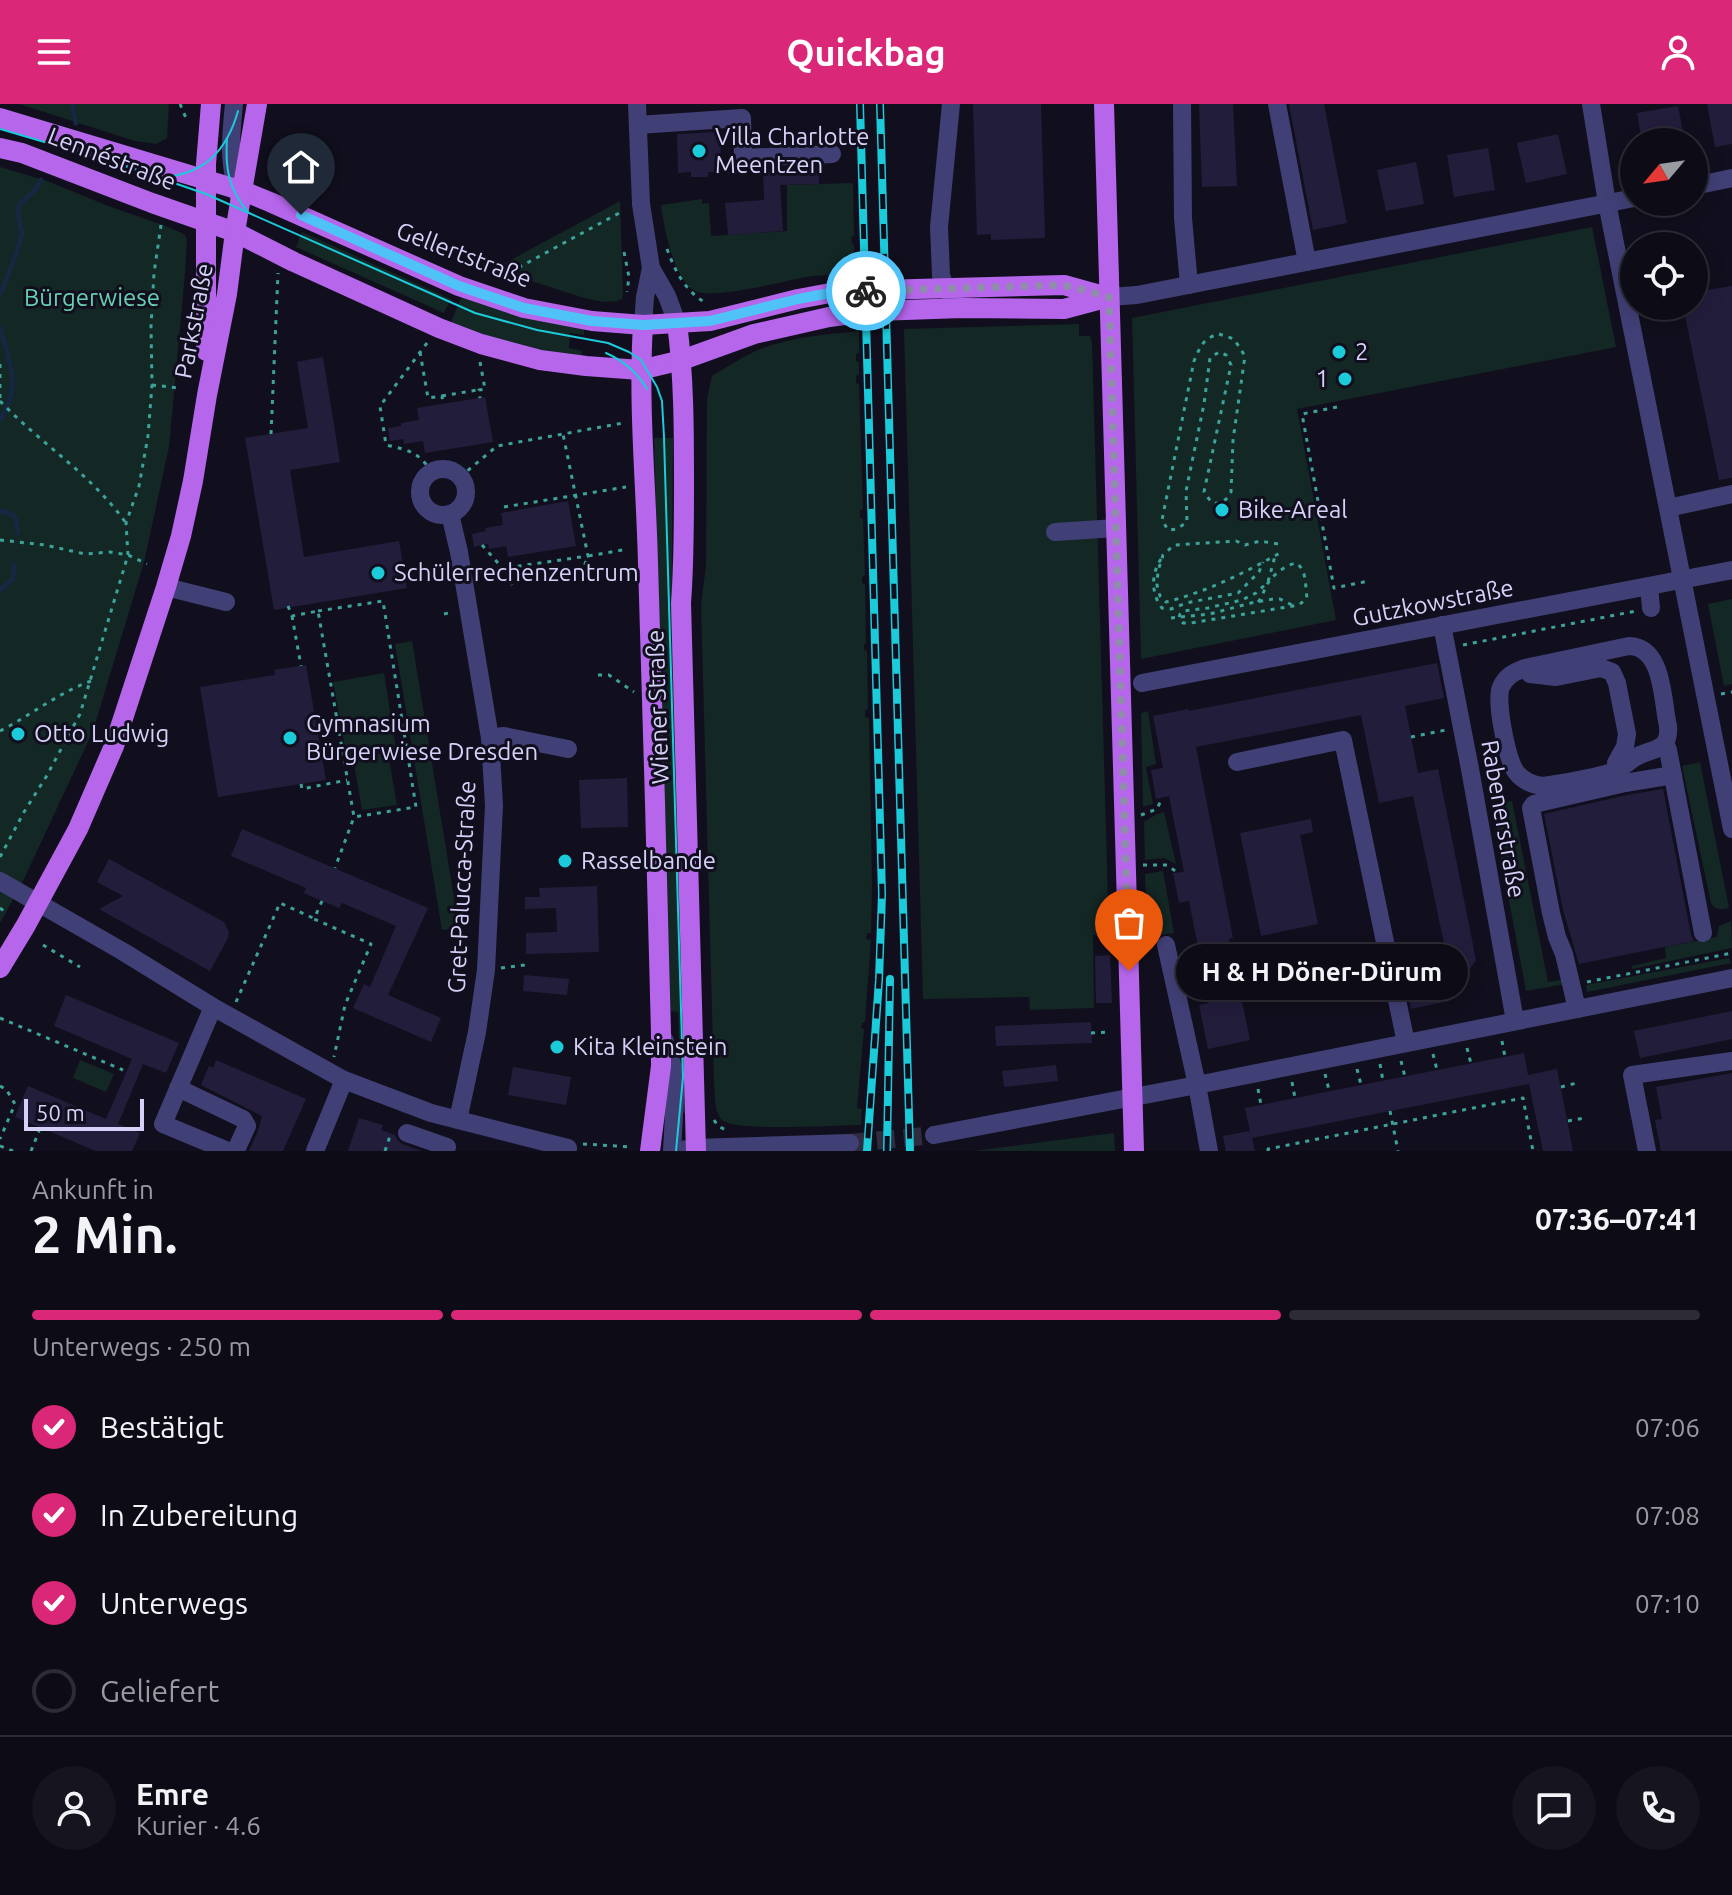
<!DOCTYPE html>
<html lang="de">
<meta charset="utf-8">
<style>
body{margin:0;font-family:Ubuntu,sans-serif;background:#16141f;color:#f1f3f6;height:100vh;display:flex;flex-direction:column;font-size:30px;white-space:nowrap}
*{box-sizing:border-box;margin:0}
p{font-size:26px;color:#9a9ba1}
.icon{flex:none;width:44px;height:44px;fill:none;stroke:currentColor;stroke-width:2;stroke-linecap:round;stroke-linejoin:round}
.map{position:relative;height:1047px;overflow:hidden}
.sheet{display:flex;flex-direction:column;background:#0d0b16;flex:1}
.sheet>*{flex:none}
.needle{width:52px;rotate:241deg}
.tools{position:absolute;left:1620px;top:24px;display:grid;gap:16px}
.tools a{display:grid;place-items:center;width:88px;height:88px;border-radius:50%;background:#0d0b16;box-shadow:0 4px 20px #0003,0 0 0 2px #2d2b35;font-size:40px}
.scale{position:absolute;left:24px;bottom:20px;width:120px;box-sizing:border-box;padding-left:8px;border:4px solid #d5d1f9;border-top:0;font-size:22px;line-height:28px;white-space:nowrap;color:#d5d1f9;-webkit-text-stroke:6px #110f1d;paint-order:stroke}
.pin{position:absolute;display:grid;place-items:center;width:68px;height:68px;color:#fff;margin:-82px -34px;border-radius:50% 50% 50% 0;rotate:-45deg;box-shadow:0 0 8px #0007}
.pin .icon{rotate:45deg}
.courier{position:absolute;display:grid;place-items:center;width:80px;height:80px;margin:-40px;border:6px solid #4fc3f7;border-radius:50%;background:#fff;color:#222;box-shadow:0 2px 10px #0007}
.bubble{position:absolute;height:56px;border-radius:28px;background:#0d0b16;box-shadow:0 4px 20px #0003,0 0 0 2px #2d2b35;font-size:26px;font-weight:700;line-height:56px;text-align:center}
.headline em{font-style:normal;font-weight:700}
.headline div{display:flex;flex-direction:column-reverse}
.headline{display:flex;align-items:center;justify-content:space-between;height:136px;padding:0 32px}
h1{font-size:52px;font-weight:700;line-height:60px}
.bar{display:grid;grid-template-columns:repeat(4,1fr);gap:12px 8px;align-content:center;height:96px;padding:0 32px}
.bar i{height:10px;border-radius:6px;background:#2d2b35}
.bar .active{background:#db2777}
.bar p{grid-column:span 4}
.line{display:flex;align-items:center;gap:20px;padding:0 32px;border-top:2px solid #2d2b35}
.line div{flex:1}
.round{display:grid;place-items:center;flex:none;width:84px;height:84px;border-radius:42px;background:#16141f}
ol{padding:0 32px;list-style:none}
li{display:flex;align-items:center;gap:24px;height:88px}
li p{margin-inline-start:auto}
li .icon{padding:8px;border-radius:50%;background:#db2777;color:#fff;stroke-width:4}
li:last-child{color:#9a9ba1}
li i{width:44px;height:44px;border:4px solid #2d2b35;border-radius:50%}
header{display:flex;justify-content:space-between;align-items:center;height:104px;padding:0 32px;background:#db2777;color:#fff;font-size:36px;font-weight:700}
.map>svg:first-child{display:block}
</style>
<header><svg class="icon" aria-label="menu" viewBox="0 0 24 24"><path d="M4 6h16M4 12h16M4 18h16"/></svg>Quickbag<svg class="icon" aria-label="person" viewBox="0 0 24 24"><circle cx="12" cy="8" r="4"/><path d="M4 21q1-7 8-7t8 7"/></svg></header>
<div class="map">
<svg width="1732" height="1047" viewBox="0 0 1732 1047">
<rect width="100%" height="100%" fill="#110f1d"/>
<g fill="#132725">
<path d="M19,0H169L167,34L156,40L135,37Z"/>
<path d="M0,63L47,77L111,103L163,121L184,130L187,135L185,169L169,343L144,458L93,627L23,777L0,819Z"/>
<path d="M853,79L854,132L851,133L852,140L854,141L856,169C842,170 828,171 813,172C790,175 710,198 693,186C673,171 664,125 661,101L702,95V100L709,99L711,132L787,127V81Z"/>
<path d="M620,97L623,189L622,195L617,197L603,198L581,193L494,165Z"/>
<path d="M1592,123L1616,243L1297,305L1336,516L1141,555L1132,214Z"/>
<path d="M302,128L451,195L444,209L296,143Z"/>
<path d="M462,192L584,225V231L570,229L569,244L582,247L581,254L528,245L450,220Z"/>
<path d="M1079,220V232H1090L1092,239L1109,830L1093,831L1094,904L1030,906L1029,893L923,895L904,225Z"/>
<path d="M859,227V249L856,250V257L859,258V271L856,272V279L859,280L863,405L860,406V413L863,415L865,471L862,473V479L865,480L866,539L864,541V546L867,547L868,605L865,606V613L869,614L872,782L871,829H867L866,835L871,836L865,918L862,919L861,924L864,925L857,1004L862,1005L861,1021C839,1021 734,1028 722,1016C714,1008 715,991 714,980L701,501L706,461L707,294L712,272C728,262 745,251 763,244C793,233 827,230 859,227Z"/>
<path d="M654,334H673L672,448L688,1009H677L680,974L678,908L670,907Z"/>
<path d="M1732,495V580L1724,582L1708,500Z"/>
<path d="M412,537L459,824L442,826L395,540Z"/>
<path d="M384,569L396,645L347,653L333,578Z"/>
<path d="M1148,607L1156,660L1146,663L1153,700L1143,703L1141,609Z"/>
<path d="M388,649L397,701L362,706L353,654Z"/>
<path d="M1700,658L1729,804C1721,806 1715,806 1711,799L1682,662Z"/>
<path d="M1512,697L1548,878L1565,875L1566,880L1526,887L1491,701Z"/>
<path d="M1164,708L1176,760L1164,754L1145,756L1144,718L1157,710Z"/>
<path d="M1163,767L1174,829L1147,833L1145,770Z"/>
<path d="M1731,817L1732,844L1632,865V862L1666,854L1665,843L1717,833L1719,822Z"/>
<path d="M1729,854L1731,859L1587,888L1586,881Z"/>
<path d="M80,956L114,970L106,988L73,974Z"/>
<path d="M1114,1029L1115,1047H973Z"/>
</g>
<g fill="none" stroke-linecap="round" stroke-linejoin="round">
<g stroke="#152741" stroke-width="5">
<path d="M72,0L76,19"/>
<path d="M0,191L17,148L22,129L18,110L19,101L34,87L41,76"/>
<path d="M0,224C10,258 22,284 0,316"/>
<path d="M0,407C17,410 16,413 18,429"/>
<path d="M0,486L13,475L14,461"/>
</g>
</g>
<g fill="#231d3c">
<path d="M973,0H1041L1045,134L991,136V130L977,131Z"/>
<path d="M1199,0H1233L1237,82L1202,83Z"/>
<path d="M1289,0H1324L1347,119L1313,126Z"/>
<path d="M1707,0H1732V40L1715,43Z"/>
<path d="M1678,2L1685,38H1642L1637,9Z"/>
<path d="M720,28L721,68H708V73H691V68L678,69L677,30Z"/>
<path d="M1558,30L1567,70L1526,79L1517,39Z"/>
<path d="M1488,44L1495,86L1454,93L1447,51Z"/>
<path d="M1416,58L1424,100L1386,107L1377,66Z"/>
<path d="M819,63V80L780,81L783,127L728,131L725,99L764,96L763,65Z"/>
<path d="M1700,152L1707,186L1732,182V374L1719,376L1683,202H1694V153Z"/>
<path d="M323,253L340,358L290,366L304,453L399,437L407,484L274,506L245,334L308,324L297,258Z"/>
<path d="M485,293L493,338L425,349L423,337L404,340L403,335L390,337L388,324L401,322V319L419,316L417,304Z"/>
<path d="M568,397L576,442L508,453L506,442L489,445L488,440L474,443L472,430L486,427L485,424L503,421L501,409Z"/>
<path d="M1437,559L1444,594L1405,602L1418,669L1438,665L1476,856L1448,897L1411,905L1406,878L1429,873L1446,849L1413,692L1379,699L1361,611L1196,643L1233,834L1229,835L1250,936L1208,945L1199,901L1209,899L1189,797L1179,799L1173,769L1184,768L1169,692L1156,695L1151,666L1163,664L1153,612L1188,605L1189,607Z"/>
<path d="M306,561L326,676L218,693L200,583L275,571L274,566Z"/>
<path d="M627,674L628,723L581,724L579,676Z"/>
<path d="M1663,685L1691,831L1694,837L1579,860L1563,806L1544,710L1627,691Z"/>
<path d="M1311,715L1313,728L1300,731L1318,820L1261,832L1240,729Z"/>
<path d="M242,725L428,804L388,891L441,914L431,938L353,904L364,880L370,883L396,822L342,799L339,804L322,797L304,789L306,784L231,752Z"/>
<path d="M109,755L224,818L229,828L228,834L210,867L99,805L123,792L97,778Z"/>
<path d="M597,782L599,848L526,850V829L557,828L556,804L525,805V793H540L539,784Z"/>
<path d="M1110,851L1112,899H1096L1095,852Z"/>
<path d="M524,871L569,875L567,891L523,887Z"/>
<path d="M66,891L179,939L166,969L143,960L118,1020L140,1029L132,1047H96L15,1013L28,982L106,1015L132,955L54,922Z"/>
<path d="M1732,907V935L1640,954L1634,927Z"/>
<path d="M1091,918L1092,939L996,942L995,922Z"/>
<path d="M1524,949L1528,971L1557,965L1573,1047H1543L1529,980L1252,1034L1255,1047H1226L1223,1032L1250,1027L1245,1004Z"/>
<path d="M216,956L306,995L283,1047H249L258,1027L262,1012L201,981L209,962L213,964Z"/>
<path d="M1056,961L1058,977L1004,983L1002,967Z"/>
<path d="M513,963L571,973L566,1001L508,991Z"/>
<path d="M1732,969V1047H1661L1655,1016L1662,1015L1656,983Z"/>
<path d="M359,1014L383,1021L381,1026L395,1031L397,1036L402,1040L422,1047H348Z"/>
</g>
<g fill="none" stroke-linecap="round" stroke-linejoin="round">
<path stroke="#2e2c3e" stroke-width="18" stroke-dasharray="18 9" stroke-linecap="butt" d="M850,1039L934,1031"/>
<g stroke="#3ca29a" stroke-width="3" stroke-dasharray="4 6" stroke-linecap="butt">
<path d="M180,0L186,14"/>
<path d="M667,145C675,167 685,187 706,199"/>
<path d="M624,148L629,173L627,188"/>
<path d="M501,173L623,107"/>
<path d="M1219,230L1234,235L1245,252L1233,336L1231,388C1227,396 1222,400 1212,399L1204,388L1231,261L1226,251L1219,248L1210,254L1204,300L1186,387L1187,418L1177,425L1168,426L1162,416L1194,257C1200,243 1203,234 1219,230Z"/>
<path d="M427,239L380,302L386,341C409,346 418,348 432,368"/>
<path d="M420,248L428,294L442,292L443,300"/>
<path d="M480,258L485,285L479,286L480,294"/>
<path d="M0,260V296"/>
<path d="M152,281L179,284"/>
<path d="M442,292L477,286"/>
<path d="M0,297C42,341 90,369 126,419"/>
<path d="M1337,303L1302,310L1334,484L1369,477"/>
<path d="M271,330L278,169"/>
<path d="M460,373L497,342L623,319"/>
<path d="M504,403L626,383"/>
<path d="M0,436L45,441L85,450L110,448L128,451L147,460"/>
<path d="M1278,440L1260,437L1245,441L1236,437L1174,441L1163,451L1158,467L1157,481L1160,492L1166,498C1206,488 1244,469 1280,449"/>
<path d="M482,441L506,468L512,481"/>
<path d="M1161,455C1151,470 1151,490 1162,504L1171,505L1186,499L1238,489L1259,468L1263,458"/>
<path d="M478,468L588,452L563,330"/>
<path d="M581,470L588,452L628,445"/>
<path d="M1258,498C1263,492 1264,485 1268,479C1274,470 1286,461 1296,459C1307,466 1305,481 1307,494L1299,501L1191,519H1183L1179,514L1180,510L1183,507L1208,504L1242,496L1256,489L1268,478L1275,452"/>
<path d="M288,502L292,512L318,507L354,713L335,764"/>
<path d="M318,507L383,497L416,703L354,713"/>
<path d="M444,510L453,508"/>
<path d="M292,512L301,562"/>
<path d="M1171,514L1210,510L1251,499L1273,495H1280L1292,501"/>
<path d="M1463,541L1636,507"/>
<path d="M598,571H609L634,588"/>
<path d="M1721,590L1732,588"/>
<path d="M0,627C31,611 58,589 91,577"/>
<path d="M1411,633L1446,626"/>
<path d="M301,680L302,685L347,676"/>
<path d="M1141,711L1157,705L1162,694"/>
<path d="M0,753L24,708L46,673L80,610L128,451L126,419L139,382L148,332L152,281L151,222L154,169L161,121"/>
<path d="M1143,761H1167L1178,769"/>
<path d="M322,797L314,815L371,840L345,901L334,953"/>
<path d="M0,804L8,810"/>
<path d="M43,841L80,863"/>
<path d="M501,864L525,861"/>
<path d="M1587,878L1732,849"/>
<path d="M236,898L280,799L313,814"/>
<path d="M0,914L123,966"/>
<path d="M1091,929L1111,928"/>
<path d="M1502,937L1505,953"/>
<path d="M1467,944L1471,960"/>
<path d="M1433,950L1437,966"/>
<path d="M1401,957L1405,973"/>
<path d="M1380,960L1383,977"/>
<path d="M1357,965L1361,981"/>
<path d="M1325,970L1329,986"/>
<path d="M1292,978L1295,994"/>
<path d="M0,982L6,985L15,1000L0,1035"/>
<path d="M1561,983L1577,979"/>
<path d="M1258,985L1261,1001"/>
<path d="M1390,1007L1398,1047"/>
<path d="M714,1016L718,1022L726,1026"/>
<path d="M1568,1017L1584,1014"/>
<path d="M583,1040L632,1043"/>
<path d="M0,1042L13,1047"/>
<path d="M31,1047L39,1027"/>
<path d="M385,1047L390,1032"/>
<path d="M1268,1047V1045L1523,994L1533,1047"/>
</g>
<g stroke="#404077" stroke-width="18">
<path d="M234,0C230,40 228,58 240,97"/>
<path d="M637,0L641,100L651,164L645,193L643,221"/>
<path d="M951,0L939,123L941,171L945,184L953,193"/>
<path d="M1182,0L1183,114L1189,181"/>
<path d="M1277,0L1307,158"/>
<path d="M1591,0L1607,99L1732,725"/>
<path d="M638,21L742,14L743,54L832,50"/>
<path d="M1694,82L1732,74"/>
<path d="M651,164L667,192L677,219"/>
<path d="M1109,193L1137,191L1634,94"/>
<circle cx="443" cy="388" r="23"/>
<path d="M1668,404L1732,390"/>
<path d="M450,410L459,448L490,634L494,701L486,866L477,928L458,1016"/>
<path d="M1055,428L1116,424"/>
<path d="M1649,482L1651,504"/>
<path d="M166,483L226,498"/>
<path d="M1442,521L1470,665L1515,917"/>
<path d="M1629,542C1664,543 1662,597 1668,622C1670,645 1656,644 1640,651C1632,654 1626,661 1619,665C1606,672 1559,680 1543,682C1532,681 1523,677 1516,668C1507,655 1495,597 1501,583C1506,572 1514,568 1525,564Z"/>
<path d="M1530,570L1556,573L1601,564L1612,568L1617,579L1627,630L1625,643L1616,659"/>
<path d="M1142,579L1732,466"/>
<path d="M490,634L504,632L568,645"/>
<path d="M1665,639L1668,646L1703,829"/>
<path d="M1237,658L1343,636L1406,939"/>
<path d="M0,777L122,847L213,903L344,976L431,1009L568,1044"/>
<path d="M1166,841L1197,981L1209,1047"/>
<path d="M213,903L163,1020L228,1047"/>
<path d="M1577,905L1564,850L1557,833L1551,809L1531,704L1534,700L1625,679L1673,671"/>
<path d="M664,935L676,973L672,1047"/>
<path d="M178,984L243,1015L247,1022L236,1046L233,1047"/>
<path d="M407,1029L447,1043"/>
<path d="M934,1031L1197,981L1732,874"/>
<path d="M315,1047L344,976"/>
<path d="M674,1047L696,1044L850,1039"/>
<path d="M1647,1047L1632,971L1732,957"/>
</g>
<g stroke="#b666eb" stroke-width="20">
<path d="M1104,0L1134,1047"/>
<path d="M0,14L243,87L270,98L459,182L524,204L592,217L643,221L710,217L798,195L841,187L1064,181L1107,193"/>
<path d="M0,44L22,49L152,99L235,128L294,158L439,224L481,240L540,256L586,262L640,266L682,256L754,230L829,213L877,207L962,204L1064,205L1109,193"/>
<path d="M677,219C684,273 684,326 684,381C684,420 684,460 681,499L696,1047"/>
<path d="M643,221C638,301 646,380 648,459C653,616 657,772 661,929V962L650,1047"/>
<path d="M206,247V60L211,0"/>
<path d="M0,864L26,821L78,725L114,642L166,483L181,432L193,377L207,291L227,190L235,128L257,0"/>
</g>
<g stroke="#1ccbda" stroke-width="2">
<path d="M0,25L119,60L206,90L475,209L537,226L608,239L629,248L641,256L657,283L662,297L664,333L683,973L676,1047"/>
<path d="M227,34C225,63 228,85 248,108"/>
<path d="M164,73C205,70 227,46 238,7"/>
<path d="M606,249C624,257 637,268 647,285"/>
</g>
<g stroke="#1ccbda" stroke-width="8">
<g id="rail">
<path d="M860,0L882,790L879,876L867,1047"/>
<path d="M880,0L910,1047"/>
<path d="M887,1047L890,875"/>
</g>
</g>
<use href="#rail" stroke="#110f1d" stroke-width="5" stroke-dasharray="15" stroke-linecap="butt"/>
</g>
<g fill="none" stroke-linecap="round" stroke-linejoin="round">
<path stroke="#908dac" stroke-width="8" stroke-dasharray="0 14.4" d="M866,187L1064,181L1109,193L1129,867"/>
<path stroke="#4fc3f7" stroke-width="10" d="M301,111L459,182L524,204L592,217L643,221L710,217L798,195L841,187H866"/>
</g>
<g fill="#1ccbda" stroke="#110f1d" stroke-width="3">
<circle cx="699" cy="47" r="8"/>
<circle cx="1339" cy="248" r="8"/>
<circle cx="1345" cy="275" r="8"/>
<circle cx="1222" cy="406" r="8"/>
<circle cx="378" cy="469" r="8"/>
<circle cx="18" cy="630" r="8"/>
<circle cx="290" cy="634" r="8"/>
<circle cx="565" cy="757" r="8"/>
<circle cx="557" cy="943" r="8"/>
</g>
<g text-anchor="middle" stroke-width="6" stroke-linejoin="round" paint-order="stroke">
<g font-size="24" fill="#d5d1f9" stroke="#110f1d" text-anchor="start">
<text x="715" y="41">Villa Charlotte<tspan x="715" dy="28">Meentzen</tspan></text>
<text x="1355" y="256">2</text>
<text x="1329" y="283" text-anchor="end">1</text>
<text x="1238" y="414">Bike-Areal</text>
<text x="394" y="477">Schülerrechenzentrum</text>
<text x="306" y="628">Gymnasium<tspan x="306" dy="28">Bürgerwiese Dresden</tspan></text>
<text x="34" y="638">Otto Ludwig</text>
<text x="581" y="765">Rasselbande</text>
<text x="573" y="951">Kita Kleinstein</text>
</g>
<g font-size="24" fill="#d5d1f9" stroke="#110f1d">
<text transform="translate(112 55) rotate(21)" y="8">Lennéstraße</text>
<text transform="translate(464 151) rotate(21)" y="8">Gellertstraße</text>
<text transform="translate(194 217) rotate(-79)" y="8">Parkstraße</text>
<text transform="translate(1433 499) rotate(-11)" y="8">Gutzkowstraße</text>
<text transform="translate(658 603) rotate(-92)" y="8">Wiener Straße</text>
<text transform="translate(1503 715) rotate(80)" y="8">Rabenerstraße</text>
<text transform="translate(462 783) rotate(-87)" y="8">Gret-Palucca-Straße</text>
</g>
<g font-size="24" fill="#67cfb3" stroke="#110f1d">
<text x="92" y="202">Bürgerwiese</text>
</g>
</g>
</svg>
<div class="tools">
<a><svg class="needle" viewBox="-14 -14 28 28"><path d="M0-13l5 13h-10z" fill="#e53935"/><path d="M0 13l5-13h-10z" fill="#9a9ba1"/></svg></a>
<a><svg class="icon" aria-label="locate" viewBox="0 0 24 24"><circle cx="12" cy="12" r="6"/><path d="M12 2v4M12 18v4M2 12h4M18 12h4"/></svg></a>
</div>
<div class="scale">50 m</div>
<div class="pin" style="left:1129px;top:867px;background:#ea580c"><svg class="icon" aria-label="bag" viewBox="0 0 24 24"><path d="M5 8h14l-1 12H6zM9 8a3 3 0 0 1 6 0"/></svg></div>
<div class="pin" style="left:301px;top:111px;background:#1f2937"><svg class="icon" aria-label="home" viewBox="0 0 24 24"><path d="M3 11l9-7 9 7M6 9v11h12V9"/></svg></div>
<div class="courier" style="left:866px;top:187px"><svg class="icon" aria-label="bike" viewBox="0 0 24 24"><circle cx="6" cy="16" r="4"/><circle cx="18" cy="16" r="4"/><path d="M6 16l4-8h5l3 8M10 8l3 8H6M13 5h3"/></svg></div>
<div class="bubble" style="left:1176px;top:840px;width:292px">H &amp; H Döner-Dürum</div>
</div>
<section class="sheet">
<div class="headline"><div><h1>2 Min.</h1><p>Ankunft in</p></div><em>07:36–07:41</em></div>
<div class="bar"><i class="active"></i><i class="active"></i><i class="active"></i><i></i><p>Unterwegs · 250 m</p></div>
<ol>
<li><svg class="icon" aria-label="check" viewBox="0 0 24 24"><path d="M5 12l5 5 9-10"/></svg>Bestätigt<p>07:06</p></li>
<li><svg class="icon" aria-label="check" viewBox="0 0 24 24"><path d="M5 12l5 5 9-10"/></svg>In Zubereitung<p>07:08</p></li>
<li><svg class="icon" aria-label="check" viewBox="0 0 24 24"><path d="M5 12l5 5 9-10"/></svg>Unterwegs<p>07:10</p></li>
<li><i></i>Geliefert</li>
</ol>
<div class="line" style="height:144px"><a class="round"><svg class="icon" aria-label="person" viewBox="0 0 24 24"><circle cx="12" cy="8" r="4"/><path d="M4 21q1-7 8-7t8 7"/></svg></a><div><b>Emre</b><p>Kurier · 4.6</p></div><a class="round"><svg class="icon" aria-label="chat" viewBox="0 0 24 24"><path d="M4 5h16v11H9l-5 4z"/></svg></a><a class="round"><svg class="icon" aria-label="phone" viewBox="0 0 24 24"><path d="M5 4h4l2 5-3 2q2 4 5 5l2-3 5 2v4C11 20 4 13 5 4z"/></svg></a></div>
</section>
